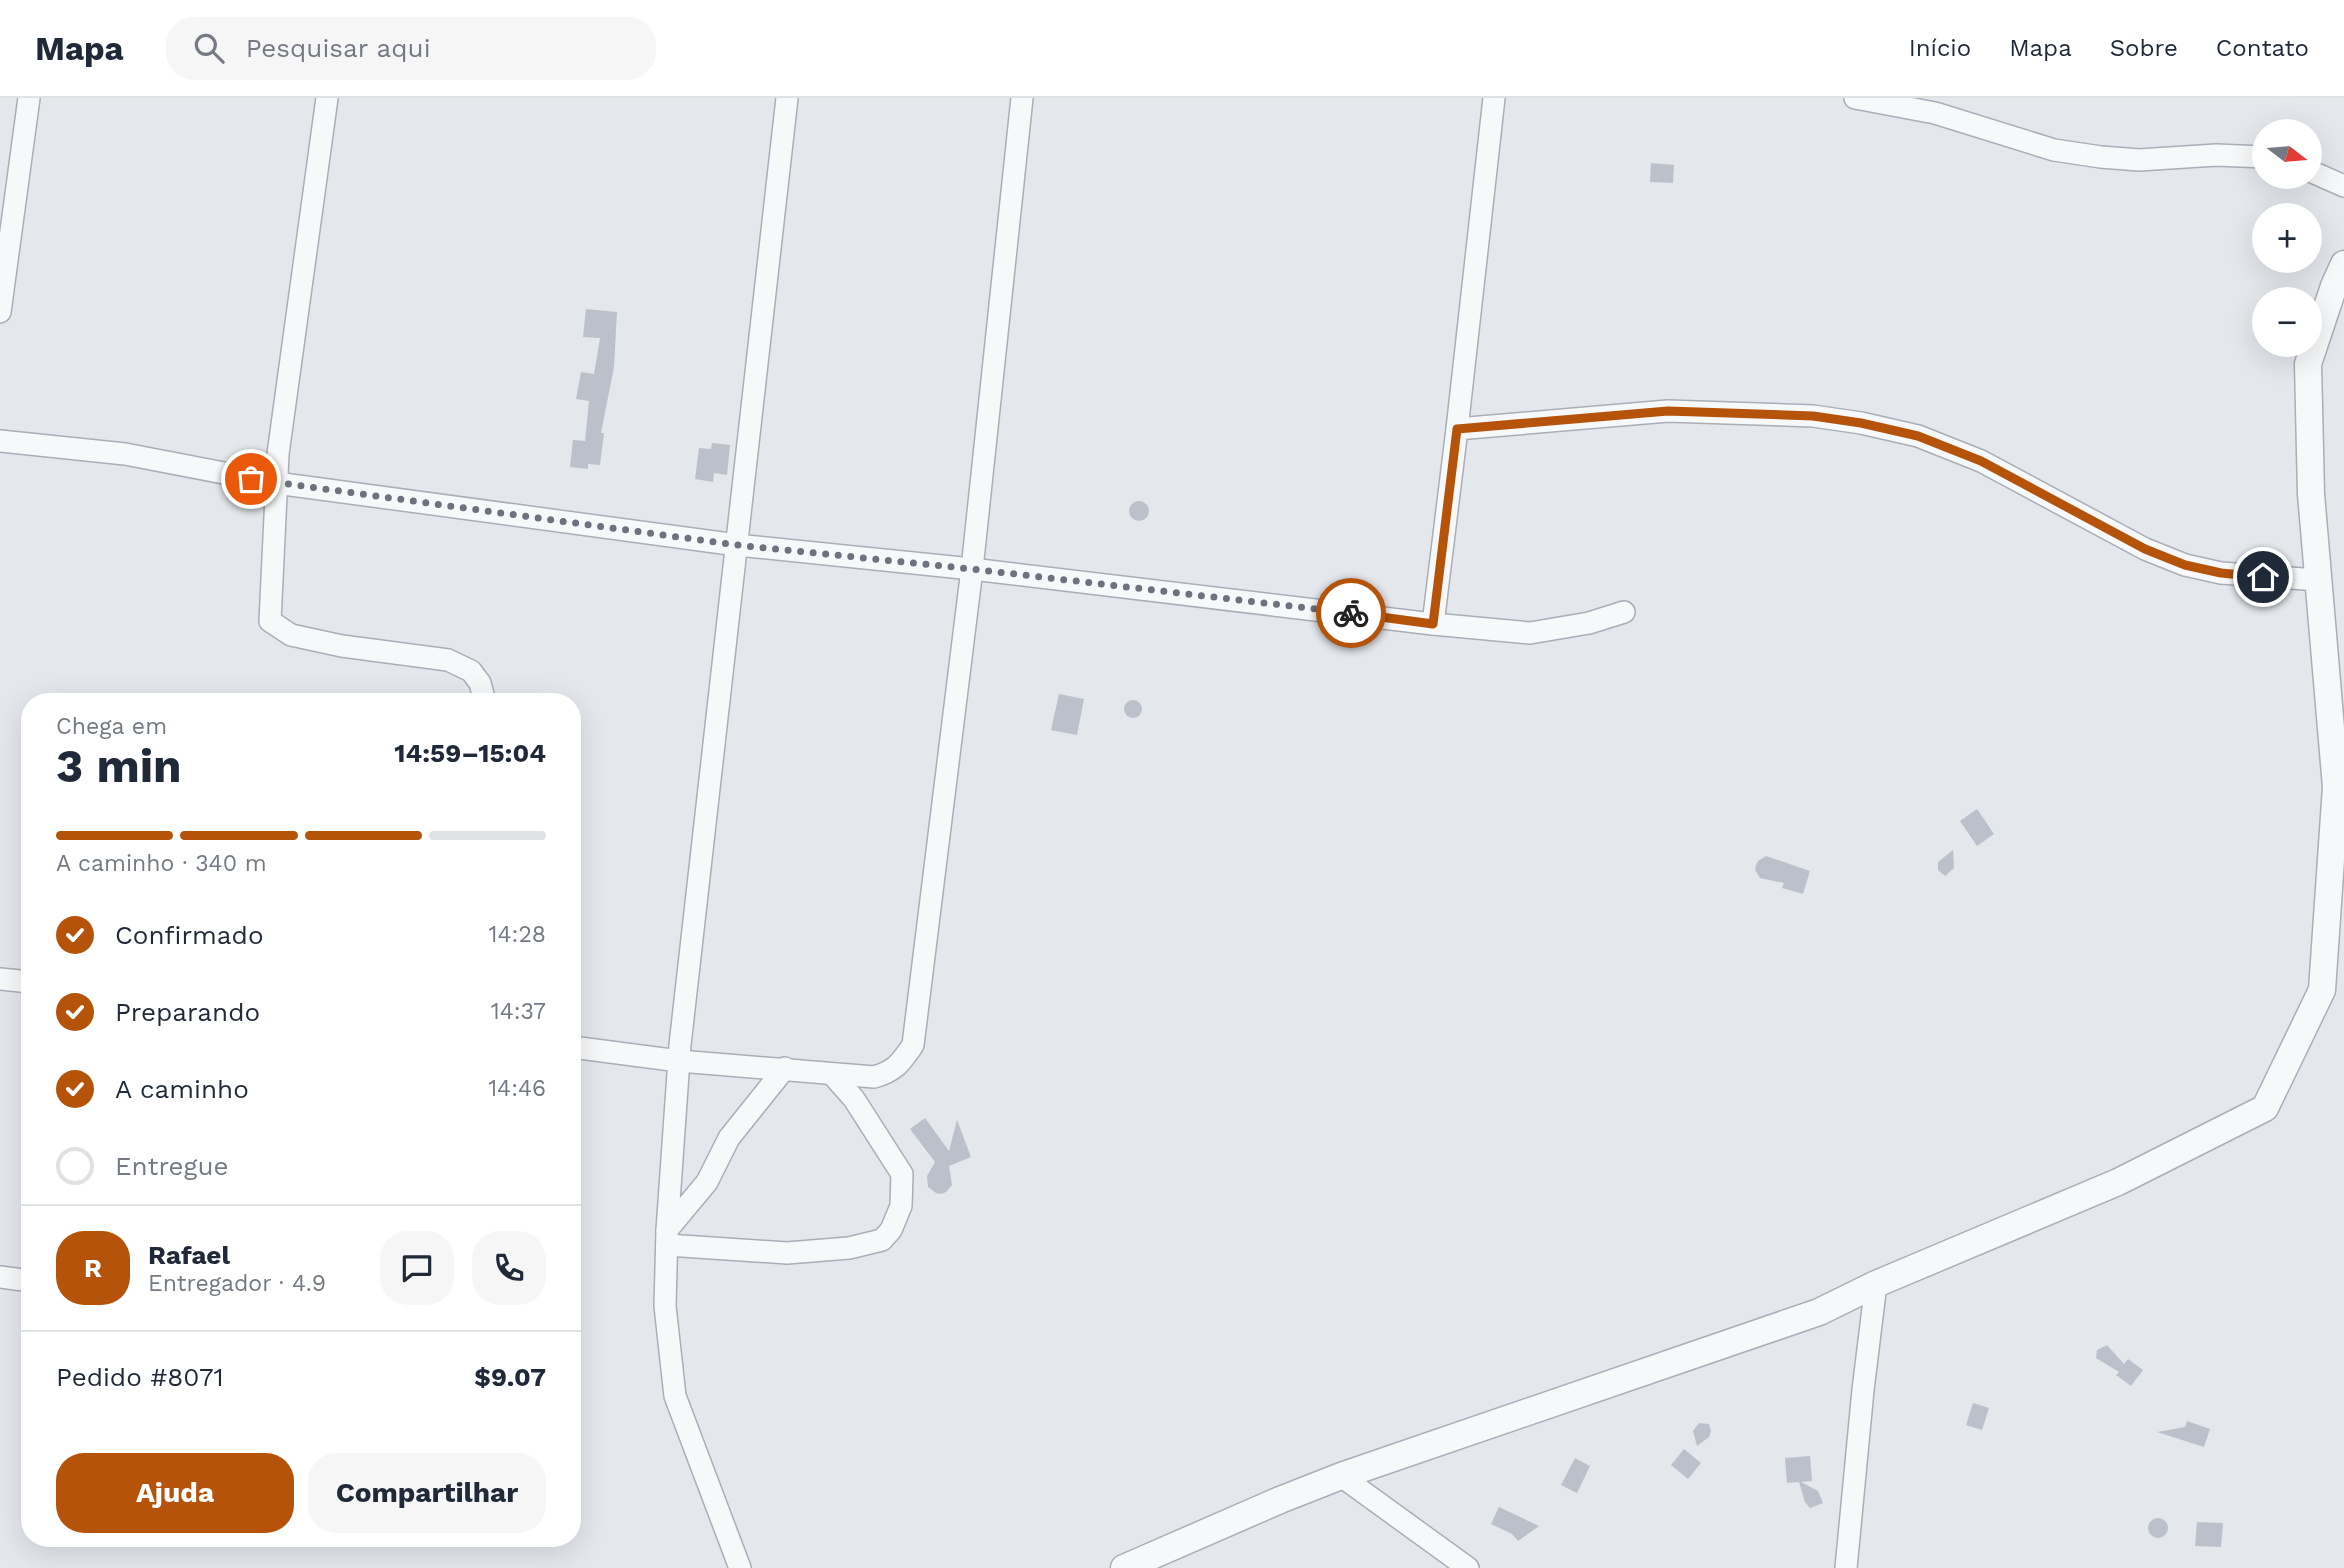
<!DOCTYPE html>
<html lang="pt">
<meta charset="utf-8">
<style>
body{margin:0;font-family:"Work Sans",sans-serif;background:#f6f6f7;color:#1f2937;height:100vh;display:flex;flex-direction:column;font-size:26px;white-space:nowrap}
*{box-sizing:border-box;margin:0}
p{font-size:23px;color:#747a83}
.icon{flex:none;width:38px;height:38px;fill:none;stroke:currentColor;stroke-width:2;stroke-linecap:round;stroke-linejoin:round}
.map{position:relative;flex:1;overflow:hidden}
.drawer{position:absolute;left:21px;top:595px;width:560px;height:854px;display:flex;flex-direction:column;background:#fff;border-radius:28px;box-shadow:0 7px 28px #0002}
.drawer>*{flex:none}
.needle{width:46px;rotate:106deg}
.controls{position:absolute;left:2252px;top:21px;display:grid;gap:14px}
.controls a{display:grid;place-items:center;width:70px;height:70px;border-radius:50%;background:#fff;box-shadow:0 7px 28px #0002;font-size:35px}
.pin{position:absolute;display:grid;place-items:center;width:60px;height:60px;color:#fff;margin:-30px;border:4px solid #fff;border-radius:50%;box-shadow:0 2px 7px #0007}
.courier{position:absolute;display:grid;place-items:center;width:70px;height:70px;margin:-35px;border:5px solid #b45309;border-radius:50%;background:#fff;color:#222;box-shadow:0 2px 9px #0007}
.summary em{font-style:normal;font-weight:700}
.summary div{display:flex;flex-direction:column-reverse}
.summary{display:flex;align-items:center;justify-content:space-between;height:119px;padding:0 35px}
h1{font-size:46px;font-weight:700;line-height:52px}
.bar{display:grid;grid-template-columns:repeat(4,1fr);gap:10px 7px;align-content:center;height:84px;padding:0 35px}
.bar i{height:9px;border-radius:5px;background:#e0e1e3}
.bar .active{background:#b45309}
.bar p{grid-column:span 4}
.line{display:flex;align-items:center;gap:18px;padding:0 35px;border-top:2px solid #e0e1e3}
.line div{flex:1}
.round{display:grid;place-items:center;flex:none;width:74px;height:74px;border-radius:28px;background:#f6f6f7}
ol{padding:0 35px;list-style:none}
li{display:flex;align-items:center;gap:21px;height:77px}
li p{margin-inline-start:auto}
li .icon{padding:7px;border-radius:50%;background:#b45309;color:#fff;stroke-width:4}
li:last-child{color:#747a83}
li i{width:38px;height:38px;border:4px solid #e0e1e3;border-radius:50%}
.cta{display:flex;gap:14px;margin-top:auto;padding:14px 35px}
.cta a{flex:1;height:80px;border-radius:28px;background:#b45309;color:#fff;font-size:28px;font-weight:700;line-height:80px;text-align:center}
.cta a+a{background:#f6f6f7;color:#1f2937}
header{display:flex;align-items:center;gap:42px;box-sizing:border-box;height:98px;padding:0 35px;background:#fff;border-bottom:2px solid #e0e1e3}
header strong{font-size:33px}
nav{display:flex;gap:38px;margin-inline-start:auto;font-size:24px}
.search{width:490px;height:63px;background:#f6f6f7;display:flex;align-items:center;gap:18px;box-sizing:border-box;padding:0 24px;border-radius:28px;color:#747a83;font-size:26px}
.map>svg:first-child{display:block}
</style>
<header>
<strong>Mapa</strong>
<div class="search"><svg class="icon" aria-label="search" viewBox="0 0 24 24"><circle cx="10" cy="10" r="6"/><path d="M15 15l6 6"/></svg>Pesquisar aqui</div>
<nav><a>Início</a><a>Mapa</a><a>Sobre</a><a>Contato</a></nav>
</header>
<div class="map">
<svg width="2344" height="1470" viewBox="0 0 2344 1470">
<rect width="100%" height="100%" fill="#e4e7ec"/>
<g fill="#bbc0ca">
<path d="M1651,65L1674,67L1673,85L1650,84Z"/>
<path d="M586,211L617,214L614,269L601,335H604L600,367L588,366V371L570,369L573,342L585,343L589,303L576,301L581,274L594,276L600,240L583,239Z"/>
<path d="M712,345L730,347L727,377L714,375L713,384L695,381L699,350L711,351Z"/>
<circle cx="1139" cy="413" r="10"/>
<path d="M1059,596L1084,601L1077,637L1051,632Z"/>
<circle cx="1133" cy="611" r="9"/>
<path d="M1977,711L1994,736L1977,748L1960,723Z"/>
<path d="M1953,752L1954,770L1945,778L1938,772V764Z"/>
<path d="M1766,758L1810,773L1803,796L1782,790L1784,785L1760,780L1755,772L1756,767L1758,763Z"/>
<path d="M925,1020L949,1053L957,1022L971,1059L949,1068L952,1087L946,1094L941,1096L936,1095L928,1089L927,1078L935,1064L910,1031Z"/>
<path d="M2107,1247L2124,1266L2128,1261L2143,1272L2131,1288L2116,1277L2119,1274L2096,1260L2097,1252Z"/>
<path d="M1973,1305L1989,1310L1982,1332L1966,1327Z"/>
<path d="M2187,1323L2210,1331L2204,1349L2157,1334L2185,1329Z"/>
<path d="M1699,1325L1709,1326L1711,1333L1709,1339L1697,1348L1693,1333Z"/>
<path d="M1684,1351L1701,1365L1688,1381L1671,1367Z"/>
<path d="M1810,1358L1812,1383L1801,1384L1818,1393L1823,1405L1810,1410L1805,1404L1799,1384L1787,1385L1785,1360Z"/>
<path d="M1575,1360L1590,1368L1577,1395L1561,1387Z"/>
<path d="M1499,1409L1539,1428L1518,1443L1512,1436L1491,1426Z"/>
<circle cx="2158" cy="1430" r="10"/>
<path d="M2197,1424L2223,1425L2221,1449L2195,1448Z"/>
</g>
<g fill="none" stroke-linecap="round" stroke-linejoin="round">
<g stroke="#a9aeb7" stroke-width="24">
<g id="minor">
<path d="M327,0L278,356L270,523L291,537L342,548L448,562L471,573L480,585L485,604"/>
<path d="M1855,0L1935,15L2054,52L2101,59L2139,62L2216,57L2264,59"/>
<path d="M2310,73L2344,88"/>
<path d="M0,214L29,0"/>
<path d="M1457,331L1668,313L1813,318L1861,325L1918,338L1981,363L2145,451L2185,467L2221,475L2318,482"/>
<path d="M0,343L125,356L276,385L737,447L972,471L1433,526L1457,331L1494,0"/>
<path d="M1433,526L1530,535L1589,525L1624,514"/>
<path d="M0,881L30,884"/>
<path d="M572,949L679,963L874,979C896,973 901,964 913,947L972,471L1022,0"/>
<path d="M667,1132L707,1084L729,1040L785,970"/>
<path d="M667,1147L787,1155L849,1150L882,1142L891,1132L901,1108L902,1076L854,1001L832,976"/>
<path d="M0,1179L30,1183"/>
<path d="M1341,1378L1468,1470"/>
<path d="M740,1470L675,1298L665,1208L667,1132L680,947L787,0"/>
<path d="M1846,1470L1863,1292L1876,1186"/>
</g>
</g>
<g stroke="#a9aeb7" stroke-width="29">
<path id="tertiary" d="M1124,1470L1280,1402L1341,1378L1819,1214L1876,1186L2118,1084L2265,1010L2322,892L2336,689L2311,396L2308,266L2334,188L2344,166"/>
</g>
<use href="#minor" stroke="#f7f8fa" stroke-width="21"/>
<use href="#tertiary" stroke="#f7f8fa" stroke-width="26"/>
</g>
<g fill="none" stroke-linecap="round" stroke-linejoin="round">
<path stroke="#6c737f" stroke-width="7" stroke-dasharray="0 12.6" d="M251,381L737,447L972,471L1351,515"/>
<path stroke="#b45309" stroke-width="9" d="M1351,515L1433,526L1457,331L1668,313L1813,318L1861,325L1918,338L1981,363L2145,451L2185,467L2221,475L2263,479"/>
</g>
</svg>
<div class="controls">
<a><svg class="needle" viewBox="-14 -14 28 28"><path d="M0-13l5 13h-10z" fill="#e53935"/><path d="M0 13l5-13h-10z" fill="#747a83"/></svg></a>
<a>+</a>
<a>−</a>
</div>
<div class="pin" style="left:251px;top:381px;background:#ea580c"><svg class="icon" aria-label="bag" viewBox="0 0 24 24"><path d="M5 8h14l-1 12H6zM9 8a3 3 0 0 1 6 0"/></svg></div>
<div class="pin" style="left:2263px;top:479px;background:#1f2937"><svg class="icon" aria-label="home" viewBox="0 0 24 24"><path d="M3 11l9-7 9 7M6 9v11h12V9"/></svg></div>
<div class="courier" style="left:1351px;top:515px"><svg class="icon" aria-label="bike" viewBox="0 0 24 24"><circle cx="6" cy="16" r="4"/><circle cx="18" cy="16" r="4"/><path d="M6 16l4-8h5l3 8M10 8l3 8H6M13 5h3"/></svg></div>
<section class="drawer">
<div class="summary"><div><h1>3 min</h1><p>Chega em</p></div><em>14:59–15:04</em></div>
<div class="bar"><i class="active"></i><i class="active"></i><i class="active"></i><i></i><p>A caminho · 340 m</p></div>
<ol>
<li><svg class="icon" aria-label="check" viewBox="0 0 24 24"><path d="M5 12l5 5 9-10"/></svg>Confirmado<p>14:28</p></li>
<li><svg class="icon" aria-label="check" viewBox="0 0 24 24"><path d="M5 12l5 5 9-10"/></svg>Preparando<p>14:37</p></li>
<li><svg class="icon" aria-label="check" viewBox="0 0 24 24"><path d="M5 12l5 5 9-10"/></svg>A caminho<p>14:46</p></li>
<li><i></i>Entregue</li>
</ol>
<div class="line" style="height:126px"><b class="round" style="background:#b45309;color:#fff">R</b><div><b>Rafael</b><p>Entregador · 4.9</p></div><a class="round"><svg class="icon" aria-label="chat" viewBox="0 0 24 24"><path d="M4 5h16v11H9l-5 4z"/></svg></a><a class="round"><svg class="icon" aria-label="phone" viewBox="0 0 24 24"><path d="M5 4h4l2 5-3 2q2 4 5 5l2-3 5 2v4C11 20 4 13 5 4z"/></svg></a></div>
<div class="line" style="height:91px"><div>Pedido #8071</div><b>$9.07</b></div>
<div class="cta"><a>Ajuda</a><a>Compartilhar</a></div>
</section>
</div>
